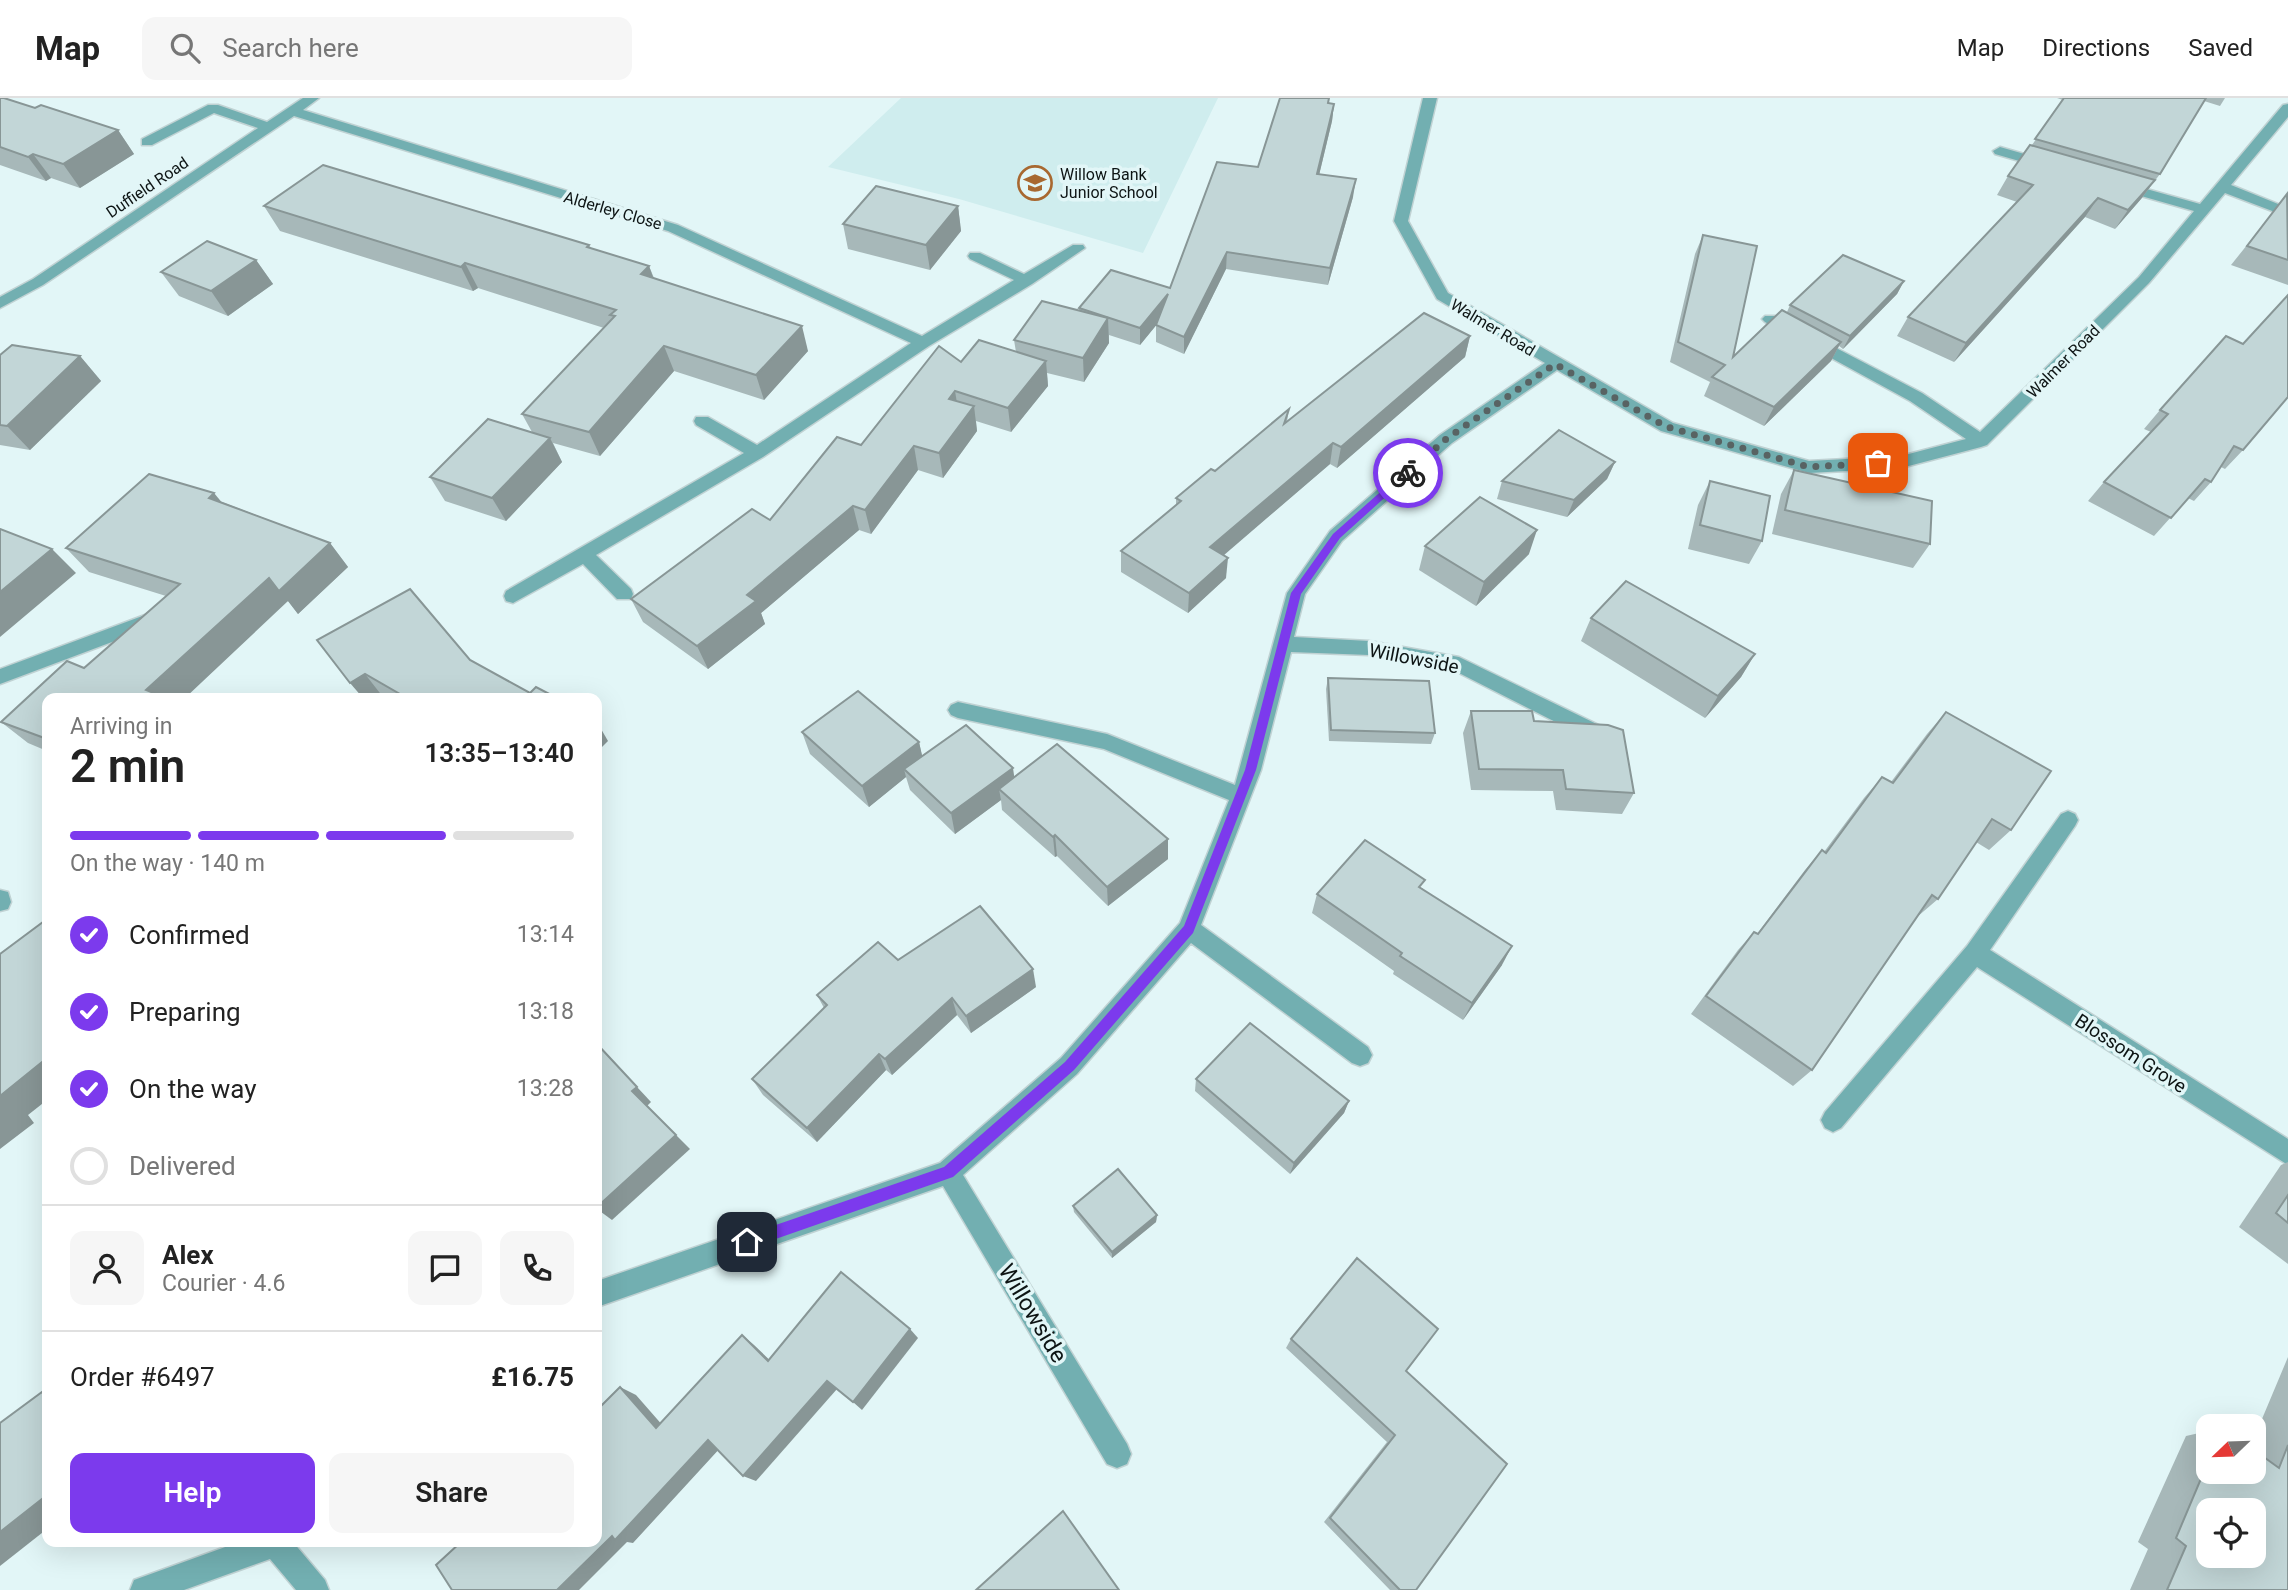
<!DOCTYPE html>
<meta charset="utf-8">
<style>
body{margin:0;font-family:Roboto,sans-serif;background:#f6f6f6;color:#222;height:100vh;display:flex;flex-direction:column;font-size:26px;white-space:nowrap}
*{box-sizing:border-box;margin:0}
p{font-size:23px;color:#767676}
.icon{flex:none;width:38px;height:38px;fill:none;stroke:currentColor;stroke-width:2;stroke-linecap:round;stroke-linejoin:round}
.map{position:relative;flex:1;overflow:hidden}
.panel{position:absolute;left:42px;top:595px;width:560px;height:854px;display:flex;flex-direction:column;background:#fff;border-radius:14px;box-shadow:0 7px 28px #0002}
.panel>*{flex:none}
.needle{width:46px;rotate:247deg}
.tools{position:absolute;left:2196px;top:1316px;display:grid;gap:14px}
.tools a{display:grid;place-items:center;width:70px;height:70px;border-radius:14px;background:#fff;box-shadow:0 7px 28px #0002;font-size:35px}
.pin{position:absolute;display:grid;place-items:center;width:60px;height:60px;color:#fff;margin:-30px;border-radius:14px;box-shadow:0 4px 10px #0006}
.courier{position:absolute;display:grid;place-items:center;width:70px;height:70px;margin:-35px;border:5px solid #7c3aed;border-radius:50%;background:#fff;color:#222;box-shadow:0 2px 9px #0007}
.overview em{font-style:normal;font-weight:600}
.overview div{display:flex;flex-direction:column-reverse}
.overview{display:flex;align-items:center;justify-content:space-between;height:119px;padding:0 28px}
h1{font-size:46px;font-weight:600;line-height:52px}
.bar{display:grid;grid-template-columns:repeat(4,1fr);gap:10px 7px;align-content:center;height:84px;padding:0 28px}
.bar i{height:9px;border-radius:5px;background:#e0e0e0}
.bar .current{background:#7c3aed}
.bar p{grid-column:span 4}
.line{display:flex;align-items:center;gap:18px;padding:0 28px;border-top:2px solid #e0e0e0}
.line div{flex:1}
.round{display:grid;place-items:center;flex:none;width:74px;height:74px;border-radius:14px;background:#f6f6f6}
ol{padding:0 28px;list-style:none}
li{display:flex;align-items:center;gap:21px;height:77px}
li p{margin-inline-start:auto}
li .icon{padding:7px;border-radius:50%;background:#7c3aed;color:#fff;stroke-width:4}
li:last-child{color:#767676}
li i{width:38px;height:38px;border:4px solid #e0e0e0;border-radius:50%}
.cta{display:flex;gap:14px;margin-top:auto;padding:14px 28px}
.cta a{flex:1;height:80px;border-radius:14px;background:#7c3aed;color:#fff;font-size:28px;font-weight:600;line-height:80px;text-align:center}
.cta a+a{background:#f6f6f6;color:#222}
header{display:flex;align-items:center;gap:42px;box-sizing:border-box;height:98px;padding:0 35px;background:#fff;border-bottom:2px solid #e0e0e0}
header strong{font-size:33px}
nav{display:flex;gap:38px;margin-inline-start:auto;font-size:24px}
.search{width:490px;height:63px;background:#f6f6f6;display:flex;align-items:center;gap:18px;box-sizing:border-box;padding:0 24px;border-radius:14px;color:#767676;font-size:26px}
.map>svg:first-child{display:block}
</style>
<header>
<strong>Map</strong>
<div class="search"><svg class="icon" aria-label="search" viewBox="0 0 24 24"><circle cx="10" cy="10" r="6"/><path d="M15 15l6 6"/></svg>Search here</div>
<nav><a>Map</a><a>Directions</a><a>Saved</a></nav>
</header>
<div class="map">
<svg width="2288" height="1492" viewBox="0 0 2288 1492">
<rect width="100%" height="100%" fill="#e2f6f7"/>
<path fill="#cfedee" d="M901,0H1218L1143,155L959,101L828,69Z"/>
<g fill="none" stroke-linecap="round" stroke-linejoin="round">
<g stroke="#c0d2d3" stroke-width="3">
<g id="minor">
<path d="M303,0H319L303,12L678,127L922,238L1014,182L970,161L968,158L970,155H980L1024,176L1073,147H1083L1085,150L1032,186L929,248L763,359L596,457L631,491L633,496L631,501H617L583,466L513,505L506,503L504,498L506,493L744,355L696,327L694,323L696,319H708L757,347L911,245L668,133L294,18L43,187L0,210V199L33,181L258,30L214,15L152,47H142V41L208,7H218L267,24Z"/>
<path d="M1423,0H1437L1408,123L1448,195L1673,325L1809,363L1901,358L1966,341L1910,303L1765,224L1762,221L1765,218H1775L1922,295L1980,334L2139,179L2194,113L2113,90V84L2118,83L2200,106L2283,7L2288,6V19L2231,87L2288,110V119L2225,95L2149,185L1987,347L1981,349L1901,370L1809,375L1661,333L1557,272L1452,345L1342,443L1305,496L1294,539L1369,543L1459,559L1609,632L1612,638L1609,644L1602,646L1595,644L1455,573L1369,557L1291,554L1261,672L1201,827L1368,949L1372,957L1368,965L1360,968L1352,965L1191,845L1077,976L963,1077L1127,1346L1131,1356L1127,1366L1117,1370L1107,1366L943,1088L597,1209V1183L940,1065L1061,960L1180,825L1229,702L1104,651L958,620L951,617L948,612L951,607L958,604L1107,636L1235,687L1287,495L1330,433L1440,337L1545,265L1437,201L1394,123Z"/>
<path d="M2000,49L2052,64L2054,67L2047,71L1995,56L1993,53Z"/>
<path d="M145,517L152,519L154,524L152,529L0,586V571Z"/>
<path d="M2068,713L2075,716L2078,722L2075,728L1990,852L2288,1041V1067L1977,869L1841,1030L1833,1034L1825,1030L1821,1022L1825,1014L1967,848L2061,716Z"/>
<path d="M0,792L8,794L11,804L8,811L0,813Z"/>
<path d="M239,1444H293L325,1482L329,1492H296L270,1461L184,1492H130L134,1482Z"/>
</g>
</g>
<use href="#minor" fill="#72afb1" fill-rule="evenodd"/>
</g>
<g fill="#a7b8b9">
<path d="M0,0L118,32L134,56L80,90L51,80L46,83L0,67Z"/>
<path d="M2057,0H2225L2220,8L2204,3L2160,76L2141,101L2115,131L2085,119L1954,264L1897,238L1908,219L2017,104L1997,97L2008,78L2032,47L2063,2Z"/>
<path d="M1331,6H1334L1332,23L1319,77L1353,99L1328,187L1226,171L1184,256L1156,244V227L1140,247L1109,237V245L1084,284L1047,275L1048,288L1011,334L976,323L977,333L943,380L918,372L871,436L859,432L761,515L765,526L708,571L643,524L631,501L770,422L961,264L1016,254L1014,242L1079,212V210L1170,190L1258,69Z"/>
<path d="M2288,96V187L2231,167Z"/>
<path d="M264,108L589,147L591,150L649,168L654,180L808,253L764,302L674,273L600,358L553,345L562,364L506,423L445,403L430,379L532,334L522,316L604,230L478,190L473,193L280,133Z"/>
<path d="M958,108L961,133L930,172L848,151L843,126Z"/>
<path d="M1703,137L1733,259L1787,214L1790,207L1904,183L1897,196L1843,251L1839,248L1831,263L1764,328L1704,298L1710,284L1670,264L1695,156Z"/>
<path d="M256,162L273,186L228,218L179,198L161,174Z"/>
<path d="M1470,238L1465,259L1337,370L1330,366L1223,457L1226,480L1188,515L1121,474V453L1176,408V400L1215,373L1289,311L1287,324Z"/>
<path d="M2243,246V352L2225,371L2221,369L2211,384L2194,403L2188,400L2154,438L2088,403L2104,384L2151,334L2144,331L2160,312Z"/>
<path d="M0,257L80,258L101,283L30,352L0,347Z"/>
<path d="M1615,364L1607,381L1567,419L1497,401L1502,383Z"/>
<path d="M1794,372L1930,446L1913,470L1772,436L1781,396Z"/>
<path d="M1710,383L1762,443L1749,466L1688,451L1698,407Z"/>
<path d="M222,404L330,445L348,469L298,516L288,503L47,600V653L28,645L1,624L84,570L166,498L89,474L66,450Z"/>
<path d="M1425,448L1529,456L1476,508L1419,472Z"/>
<path d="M1591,520L1755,556L1741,579L1705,620L1581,543Z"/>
<path d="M317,542L470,562L530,595L557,600H386L383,599L380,600H363Z"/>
<path d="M1328,580L1435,635L1431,646L1329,643L1326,591Z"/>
<path d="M1471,613L1534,623L1634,695L1622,716L1556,712L1553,693L1471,692L1463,635Z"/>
<path d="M1946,614L2011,732L1989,752L1976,744L1938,801L1917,819L1812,972L1793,988L1691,916L1738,852L1754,834L1757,836L1805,772L1822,752L1824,754L1864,700L1882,679L1891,684L1927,636Z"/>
<path d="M802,634L919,644L922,658L1014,679L1168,761L1108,808L1057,758L1055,759L1002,712L1001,702L955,736L910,692L906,679L869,709L810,656Z"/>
<path d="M1422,790L1502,867L1463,922L1393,876L1394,873L1312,815L1317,796Z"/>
<path d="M898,862L1036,889L971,935L957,917L892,977L886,972L817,1044L763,997L752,981L824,910L817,897Z"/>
<path d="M1196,981L1349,1003L1344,1015L1290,1076L1195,993Z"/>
<path d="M2288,1064V1166L2239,1129L2281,1067Z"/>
<path d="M1073,1108L1157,1117L1156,1124L1112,1160L1074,1114Z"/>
<path d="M1291,1241L1406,1273L1416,1492H1390L1324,1424L1387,1344L1286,1250Z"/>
<path d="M2288,1259V1492H2130L2148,1451L2138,1444L2186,1338L2208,1333V1374H2254V1340Z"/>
</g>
<g fill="#889696">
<path d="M1334,6L1332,23L1315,94L1317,76Z"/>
<path d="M118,32L134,56L80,90L63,66Z"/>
<path d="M33,56L51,80L46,83L28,59Z"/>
<path d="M1356,81L1353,99L1328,187L1330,170Z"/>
<path d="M2155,82L2141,101L2115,131L2128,112Z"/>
<path d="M2098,100L2085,119L1954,264L1966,245Z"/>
<path d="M958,108L961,133L930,172L926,147Z"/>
<path d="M1227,154L1226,171L1184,256V239Z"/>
<path d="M256,162L273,186L228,218L211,193Z"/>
<path d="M465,165L478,190L473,193L461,169Z"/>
<path d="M649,168L658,193L641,176Z"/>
<path d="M1904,183L1897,196L1843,251L1850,238Z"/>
<path d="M1168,196V213L1140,247V230Z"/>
<path d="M1108,220L1109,245L1084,284L1083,260Z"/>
<path d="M802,228L808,253L764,302L756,277Z"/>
<path d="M1470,238L1465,259L1337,370L1341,349Z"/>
<path d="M1841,244L1831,263L1764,328L1774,309Z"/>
<path d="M664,248L674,273L600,358L589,334Z"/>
<path d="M80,258L101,283L30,352L7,328Z"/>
<path d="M1046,263L1048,288L1011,334L1008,310Z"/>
<path d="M955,293L959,317L949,301Z"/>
<path d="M974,308L977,333L943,380L939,355Z"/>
<path d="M550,340L562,364L506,423L492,400Z"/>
<path d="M1333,345L1330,366L1209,470L1210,449Z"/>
<path d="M914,348L918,372L871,436L865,412Z"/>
<path d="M1615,364L1607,381L1567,419L1574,402Z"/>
<path d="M214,395L234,419L209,400Z"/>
<path d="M853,408L859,432L761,515L765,526L708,571L697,548L747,497Z"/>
<path d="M1537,432L1529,456L1476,508L1484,484Z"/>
<path d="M330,445L348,469L298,516L288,503L185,600H154L146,592L269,480Z"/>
<path d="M52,451L76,475L0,539V494Z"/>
<path d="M1228,460L1226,480L1188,515L1189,495Z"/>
<path d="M1755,556L1741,579L1705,620L1718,598Z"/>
<path d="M365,576L383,599L380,600H363L350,585Z"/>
<path d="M597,624L608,643L597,654Z"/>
<path d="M919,644L924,666L904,671L906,679L869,709L862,688Z"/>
<path d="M1013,670L1016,691H999L1001,702L955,736L951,715Z"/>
<path d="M1055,737L1057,758L1055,759L1053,739Z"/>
<path d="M1168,741V761L1108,808L1107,789Z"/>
<path d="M1512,848L1502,867L1463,922L1472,905Z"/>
<path d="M1033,871L1036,889L971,935L966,918Z"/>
<path d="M952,900L957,917L892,977L885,961Z"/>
<path d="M597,946L651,1004L647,1008L632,993Z"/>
<path d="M879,956L886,972L817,1044L807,1030Z"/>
<path d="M47,960V1002L28,1017L34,1025L0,1051V998Z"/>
<path d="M1349,1003L1344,1015L1290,1076L1294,1065Z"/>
<path d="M676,1037L690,1051L612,1122L597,1111V1109Z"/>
<path d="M1157,1117L1156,1124L1112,1160V1154Z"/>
<path d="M910,1231L918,1240L862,1312L853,1304Z"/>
<path d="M742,1237L754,1247L780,1272L768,1263Z"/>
<path d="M827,1283L837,1291L756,1383L743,1378Z"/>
<path d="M620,1289L636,1297L671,1337L656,1330Z"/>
<path d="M42,1294L47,1295V1303Z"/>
<path d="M708,1342L722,1348L633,1445L627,1444L579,1492H557Z"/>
<path d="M47,1397V1431L0,1468V1434Z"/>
</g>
<g fill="#c2d6d7" stroke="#889696" stroke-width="2" fill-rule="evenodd">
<path d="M0,0H4L35,10L41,7L118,32L63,66L33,56L28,59L0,49Z"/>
<path d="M1280,0H1329L1328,5L1334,6L1317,76L1356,81L1330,170L1227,154L1184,239L1156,227L1168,196L1140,230L1079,210L1111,172L1170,190L1217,64L1258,69Z"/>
<path d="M2064,0H2206L2160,76L2035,41Z"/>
<path d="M2030,47L2155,82L2128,112L2098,100L1966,245L1908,219L2033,87L2008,78Z"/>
<path d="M323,67L589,147L587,149L649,168L641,176L802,228L756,277L664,248L589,334L522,316L615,218L610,217L616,212L465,165L461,169L264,108Z"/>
<path d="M876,88L958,108L926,147L843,126Z"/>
<path d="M2287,96L2288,162L2247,148Z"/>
<path d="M1703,137L1757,148L1733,259L1782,212L1841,244L1774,309L1712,279L1725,267L1678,244Z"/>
<path d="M207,143L256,162L211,193L161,174Z"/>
<path d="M1843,157L1904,183L1850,238L1790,207Z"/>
<path d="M2288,197V299L2243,352L2234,348L2211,384L2205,381L2171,420L2104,384L2168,316L2160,312L2226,238L2243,246Z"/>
<path d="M1042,203L1108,220L1083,260L1014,242Z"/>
<path d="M1424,215L1470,238L1341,349L1333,345L1210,449L1228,460L1189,495L1121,453L1181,403L1176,400L1211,371L1215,373L1289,311L1284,326Z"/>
<path d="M979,242L1046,263L1008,310L955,293L949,301L974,308L939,355L914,348L865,412L853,408L747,497L756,503L697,548L631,501L752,411L770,422L837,339L861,347L939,248L961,264Z"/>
<path d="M12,247L80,258L7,328L0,327V257Z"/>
<path d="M488,321L550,340L492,400L430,379Z"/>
<path d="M1559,332L1615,364L1574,402L1502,383Z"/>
<path d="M1794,372L1932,403L1930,446L1785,412Z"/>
<path d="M149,376L214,395L209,400L330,445L279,493L269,480L146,592L161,598L158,600H47V641L1,624L67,563L84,570L180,486L66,450Z"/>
<path d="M1710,383L1770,398L1762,443L1700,427Z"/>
<path d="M1480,399L1537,432L1484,484L1425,448Z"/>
<path d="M0,431L52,451L0,494Z"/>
<path d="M1626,483L1755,556L1718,598L1591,520Z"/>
<path d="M410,491L470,562L530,595L536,589L557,600H407L365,576L350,585L317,542Z"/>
<path d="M1328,580L1429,583L1435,635L1331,632Z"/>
<path d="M858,593L919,644L862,688L802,634Z"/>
<path d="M1471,613H1532L1534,623L1608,627L1623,632L1634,695L1566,691L1563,672L1479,671Z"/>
<path d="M1946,614L2051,673L2011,732L1992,721L1938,801L1932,797L1812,972L1706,898L1754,834L1758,836L1822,752L1826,755L1882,679L1893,685Z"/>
<path d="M966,627L1013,670L951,715L904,671Z"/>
<path d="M1057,646L1168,741L1107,789L1055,737L1053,739L999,691Z"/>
<path d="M1365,742L1425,782L1419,789L1512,848L1472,905L1400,858L1402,855L1317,796Z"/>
<path d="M980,808L1033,871L966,918L952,900L885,961L879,956L807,1030L752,981L827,907L817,897L878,844L898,862Z"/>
<path d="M47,821V960L0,998V856Z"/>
<path d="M1250,925L1349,1003L1294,1065L1196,981Z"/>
<path d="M597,946L637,989L632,993L676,1037L597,1109Z"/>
<path d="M1118,1071L1157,1117L1112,1154L1073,1108Z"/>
<path d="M2288,1097V1125L2276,1115Z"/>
<path d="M1357,1160L1438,1231L1406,1273L1507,1366L1416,1492H1400L1330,1420L1395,1337L1291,1241Z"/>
<path d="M841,1174L910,1231L853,1304L827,1283L743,1378L708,1342L615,1442L612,1438L557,1492H452L436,1467L461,1444H597V1312L620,1289L656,1330L742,1237L768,1263Z"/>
<path d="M42,1294L47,1303V1397L0,1434V1325Z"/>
<path d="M2288,1347V1492H2167L2186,1448L2176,1440L2208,1364V1374H2254V1352L2279,1370ZM2208,1412H2254V1458H2208Z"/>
<path d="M1063,1413L1119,1492H976Z"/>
</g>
<path fill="#7c3aed" d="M1404,373L1412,375L1340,440L1301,496L1256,672L1193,835L1074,972L953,1079L747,1151L742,1149L740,1144L747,1137L944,1069L1065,964L1184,828L1245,672L1291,495L1333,436Z"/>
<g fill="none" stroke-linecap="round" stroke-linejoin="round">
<path stroke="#586363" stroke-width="7" stroke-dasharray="0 12.6" d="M1408,375L1446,341L1555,266L1667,329L1809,369L1878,365"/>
</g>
<defs>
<g id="school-ring" transform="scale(1.75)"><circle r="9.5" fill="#e2f6f7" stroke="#a86830" stroke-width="1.5"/><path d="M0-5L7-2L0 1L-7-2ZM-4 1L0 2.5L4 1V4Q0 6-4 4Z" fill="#a86830"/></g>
</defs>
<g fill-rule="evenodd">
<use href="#school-ring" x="1035" y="85"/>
</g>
<g text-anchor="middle" stroke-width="7" stroke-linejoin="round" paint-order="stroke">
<g font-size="16" fill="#0d1414" stroke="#e2f6f7" text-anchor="start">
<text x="1060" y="82">Willow Bank<tspan x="1060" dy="18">Junior School</tspan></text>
</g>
<g font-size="16" fill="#0d1414" stroke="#e2f6f7">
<text transform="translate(147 89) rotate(-34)" y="6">Duffield Road</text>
<text transform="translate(613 112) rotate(16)" y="6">Alderley Close</text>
<text transform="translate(1493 229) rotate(31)" y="6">Walmer Road</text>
<text transform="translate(2063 263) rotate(-45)" y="6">Walmer Road</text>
</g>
<g font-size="19" fill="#0d1414" stroke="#e2f6f7">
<text transform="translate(1414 560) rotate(11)" y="7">Willowside</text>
<text transform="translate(2131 955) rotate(33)" y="7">Blossom Grove</text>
</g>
<g font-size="23" fill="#0d1414" stroke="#e2f6f7">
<text transform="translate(1033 1215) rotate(59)" y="8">Willowside</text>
</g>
</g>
</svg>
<div class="tools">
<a><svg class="needle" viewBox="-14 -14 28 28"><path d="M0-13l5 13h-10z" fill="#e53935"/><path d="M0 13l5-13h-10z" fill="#767676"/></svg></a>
<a><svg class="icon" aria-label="locate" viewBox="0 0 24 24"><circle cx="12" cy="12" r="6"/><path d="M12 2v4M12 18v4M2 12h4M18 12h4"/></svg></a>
</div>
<div class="pin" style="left:1878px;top:365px;background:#ea580c"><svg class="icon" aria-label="bag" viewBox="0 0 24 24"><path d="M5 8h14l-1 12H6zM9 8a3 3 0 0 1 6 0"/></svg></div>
<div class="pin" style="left:747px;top:1144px;background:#1f2937"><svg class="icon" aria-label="home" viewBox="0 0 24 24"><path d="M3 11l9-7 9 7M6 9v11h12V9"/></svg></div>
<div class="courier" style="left:1408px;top:375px"><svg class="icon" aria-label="bike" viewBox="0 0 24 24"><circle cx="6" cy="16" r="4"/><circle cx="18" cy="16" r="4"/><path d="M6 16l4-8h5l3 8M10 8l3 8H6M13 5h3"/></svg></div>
<section class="panel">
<div class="overview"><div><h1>2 min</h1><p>Arriving in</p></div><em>13:35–13:40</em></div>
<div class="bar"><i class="current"></i><i class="current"></i><i class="current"></i><i></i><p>On the way · 140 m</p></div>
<ol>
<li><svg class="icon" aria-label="check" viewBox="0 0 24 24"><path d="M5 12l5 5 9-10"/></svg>Confirmed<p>13:14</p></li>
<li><svg class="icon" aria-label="check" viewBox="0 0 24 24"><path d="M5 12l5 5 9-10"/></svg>Preparing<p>13:18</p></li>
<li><svg class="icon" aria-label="check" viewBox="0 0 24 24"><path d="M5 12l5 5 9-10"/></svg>On the way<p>13:28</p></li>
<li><i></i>Delivered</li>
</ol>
<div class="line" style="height:126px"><a class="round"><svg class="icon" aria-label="person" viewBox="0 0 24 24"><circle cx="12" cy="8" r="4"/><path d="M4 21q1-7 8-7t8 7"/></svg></a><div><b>Alex</b><p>Courier · 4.6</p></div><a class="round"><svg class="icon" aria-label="chat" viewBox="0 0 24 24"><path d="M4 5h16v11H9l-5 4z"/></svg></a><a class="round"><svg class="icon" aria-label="phone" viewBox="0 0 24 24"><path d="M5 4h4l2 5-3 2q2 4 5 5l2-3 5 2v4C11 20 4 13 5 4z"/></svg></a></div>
<div class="line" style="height:91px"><div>Order #6497</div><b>£16.75</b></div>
<div class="cta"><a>Help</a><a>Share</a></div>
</section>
</div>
